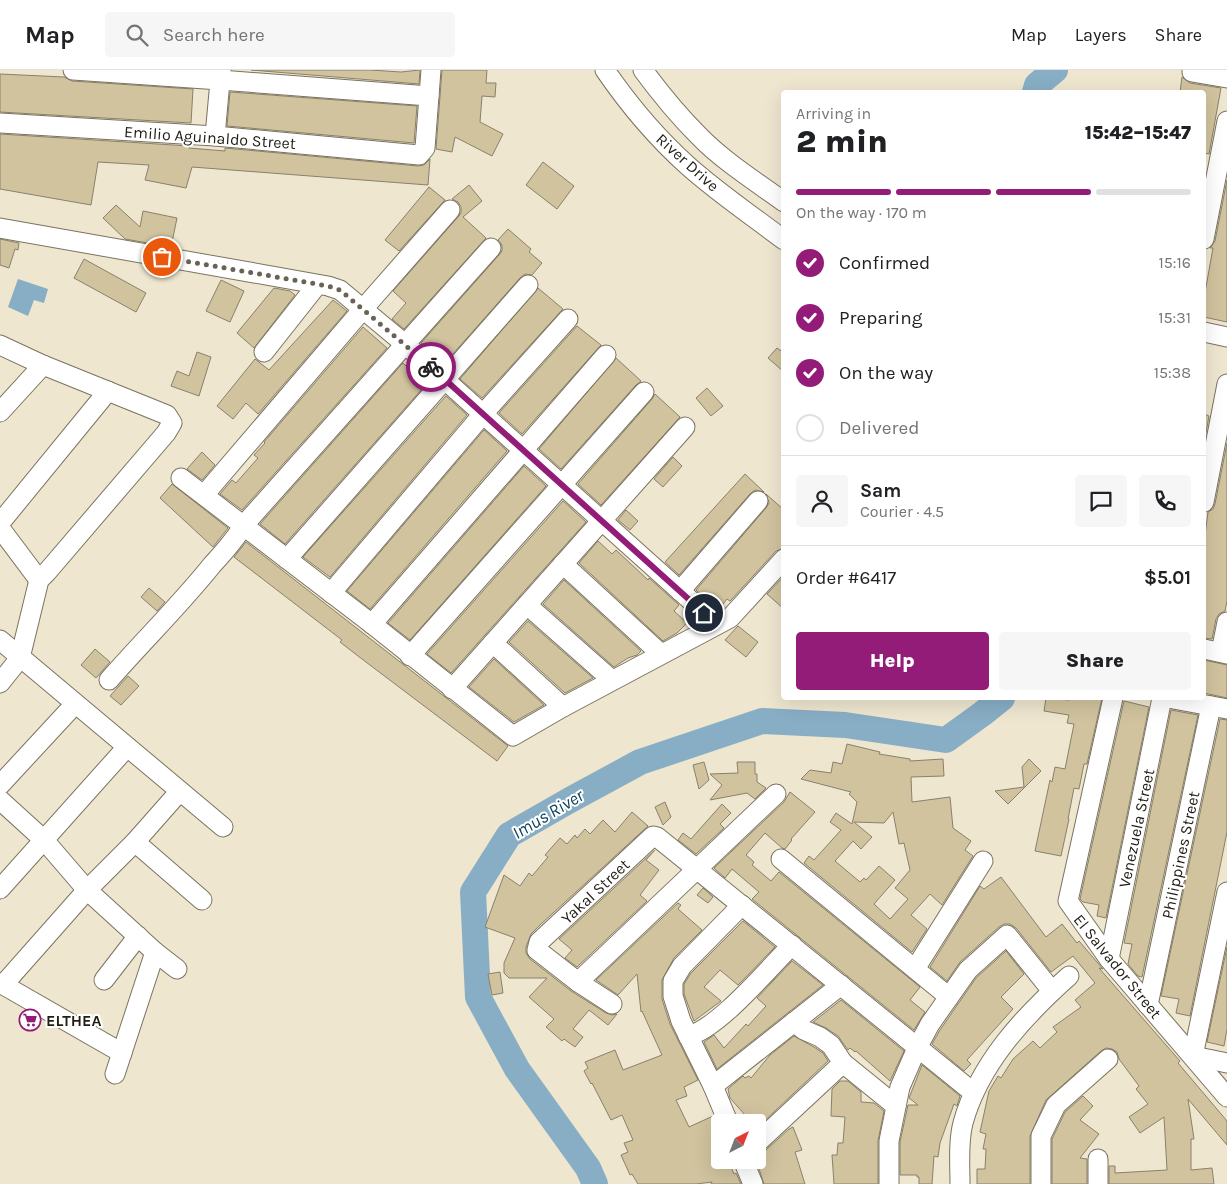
<!DOCTYPE html>
<meta charset="utf-8">
<style>
body{margin:0;font-family:Karla,sans-serif;background:#f6f6f6;color:#202124;height:100vh;display:flex;flex-direction:column;font-size:19px;white-space:nowrap}
*{box-sizing:border-box;margin:0}
p{font-size:16px;color:#757577}
.icon{flex:none;width:28px;height:28px;fill:none;stroke:currentColor;stroke-width:2;stroke-linecap:round;stroke-linejoin:round}
.map{position:relative;flex:1;overflow:hidden}
.drawer{position:absolute;left:781px;top:20px;width:425px;height:610px;display:flex;flex-direction:column;background:#fff;border-radius:5px;box-shadow:0 5px 20px #0002}
.drawer>*{flex:none}
.needle{width:32px;rotate:42deg}
.fabs{position:absolute;left:711px;top:1044px;display:grid;gap:10px}
.fabs a{display:grid;place-items:center;width:55px;height:55px;border-radius:5px;background:#fff;box-shadow:0 5px 20px #0002;font-size:25px}
.pin{position:absolute;display:grid;place-items:center;width:42px;height:42px;color:#fff;margin:-21px;border:2px solid #fff;border-radius:50%;box-shadow:0 1px 5px #0007}
.courier{position:absolute;display:grid;place-items:center;width:50px;height:50px;margin:-25px;border:4px solid #941c79;border-radius:50%;background:#fff;color:#222;box-shadow:0 1px 6px #0007}
.headline em{font-style:normal;font-weight:800}
.headline div{display:flex;flex-direction:column-reverse}
.headline{display:flex;align-items:center;justify-content:space-between;height:85px;padding:0 15px}
h1{font-size:32px;font-weight:800;line-height:38px}
.bar{display:grid;grid-template-columns:repeat(4,1fr);gap:8px 5px;align-content:center;height:60px;padding:0 15px}
.bar i{height:6px;border-radius:4px;background:#e0e0e0}
.bar .active{background:#941c79}
.bar p{grid-column:span 4}
.line{display:flex;align-items:center;gap:12px;padding:0 15px;border-top:1px solid #e0e0e0}
.line div{flex:1}
.round{display:grid;place-items:center;flex:none;width:52px;height:52px;border-radius:5px;background:#f6f6f6}
ol{padding:0 15px;list-style:none}
li{display:flex;align-items:center;gap:15px;height:55px}
li p{margin-inline-start:auto}
li .icon{padding:5px;border-radius:50%;background:#941c79;color:#fff;stroke-width:4}
li:last-child{color:#757577}
li i{width:28px;height:28px;border:2px solid #e0e0e0;border-radius:50%}
.primary-button{display:flex;gap:10px;margin-top:auto;padding:10px 15px}
.primary-button a{flex:1;height:58px;border-radius:5px;background:#941c79;color:#fff;font-size:20px;font-weight:800;line-height:58px;text-align:center}
.primary-button a+a{background:#f6f6f6;color:#202124}
header{display:flex;align-items:center;gap:30px;box-sizing:border-box;height:70px;padding:0 25px;background:#fff;border-bottom:1px solid #e0e0e0}
header strong{font-size:24px}
nav{display:flex;gap:28px;margin-inline-start:auto;font-size:18px}
.search{width:350px;height:45px;background:#f6f6f6;display:flex;align-items:center;gap:12px;box-sizing:border-box;padding:0 18px;border-radius:5px;color:#757577;font-size:19px}
.map>svg:first-child{display:block}
</style>
<header>
<strong>Map</strong>
<div class="search"><svg class="icon" aria-label="search" viewBox="0 0 24 24"><circle cx="10" cy="10" r="6"/><path d="M15 15l6 6"/></svg>Search here</div>
<nav><a>Map</a><a>Layers</a><a>Share</a></nav>
</header>
<div class="map">
<svg width="1227" height="1114" viewBox="0 0 1227 1114">
<rect width="100%" height="100%" fill="#eee6cf"/>
<path fill="#88aec5" d="M18,209L48,219L44,233L34,230L28,246L8,237Z"/>
<g fill="none" stroke-linecap="round" stroke-linejoin="round">
<g stroke="#88aec5" stroke-width="26">
<path d="M1035,22L1037,15L1055,0"/>
<path d="M595,1114L588,1098L517,999L478,927L473,822L509,765L570,730L640,692L762,651L845,655L946,670L982,644L1002,628"/>
</g>
</g>
<g fill="#d1c39e" stroke="#88816c" fill-rule="evenodd">
<path d="M251,0H370L401,2L420,0L419,14Z"/>
<path d="M442,0H487L486,13H496L495,27L482,26L480,52L503,64L492,86L455,67L452,82L436,79Z"/>
<path d="M0,4L64,7L72,11L193,19L191,53L0,42Z"/>
<path d="M1182,7L1190,13L1221,18L1209,84L1204,83V22H1180Z"/>
<path d="M230,22L417,36L414,73L227,56Z"/>
<path d="M0,64L189,76V78L225,81V78L418,96L424,95L430,89L428,115L192,97L186,118L145,110L149,95L98,92L91,135L0,119Z"/>
<path d="M543,92L574,116L557,139L526,115Z"/>
<path d="M1227,110V252L1204,247V228L1213,178H1210L1215,171Z"/>
<path d="M469,115L482,131L463,147L486,168L404,259L392,249L406,233L393,221L458,147L461,143V137L458,132L452,129Z"/>
<path d="M429,117L445,130L399,181L385,170Z"/>
<path d="M116,135L140,157L143,141L177,148L171,177L125,169L103,148Z"/>
<path d="M508,159L531,179L529,182L542,193L532,205L525,204L520,208L444,294L421,273L499,185L502,181V175L498,170Z"/>
<path d="M0,169L19,173L18,180L15,179L9,198L0,195Z"/>
<path d="M84,189L146,223L136,242L74,208Z"/>
<path d="M221,210L244,221L230,252L206,241Z"/>
<path d="M274,218L290,221L295,225L254,278L237,263Z"/>
<path d="M538,218L563,239L482,328L460,309Z"/>
<path d="M333,230L347,241L258,344L246,333L233,349L217,336L255,289L269,300Z"/>
<path d="M577,256L601,275L522,364L499,343Z"/>
<path d="M363,257L387,278L242,440L220,424L232,410L236,413L258,388L254,385L265,373L264,372Z"/>
<path d="M777,278L784,283V302L768,288Z"/>
<path d="M197,282L211,287L199,326L171,316L177,301L189,306Z"/>
<path d="M616,288L641,311L636,315L561,399L539,379Z"/>
<path d="M403,293L406,296L409,293L429,311L285,474L260,454Z"/>
<path d="M707,318L723,336L711,346L696,328Z"/>
<path d="M655,324L680,347L601,435L578,414L652,329Z"/>
<path d="M446,326L467,345L330,507L303,487Z"/>
<path d="M1204,344L1209,346L1204,374Z"/>
<path d="M484,360L507,381L370,539L347,521Z"/>
<path d="M1227,373V531L1225,541L1219,544L1216,549L1212,569L1204,568V473L1208,442L1213,439L1215,434Z"/>
<path d="M202,382L215,395L202,410L187,399Z"/>
<path d="M673,387L682,396L663,417L654,409Z"/>
<path d="M524,396L546,416L410,570L388,553Z"/>
<path d="M745,404L764,422L755,420L750,424L679,505L665,492Z"/>
<path d="M172,414L228,458L213,477L160,428Z"/>
<path d="M766,424L784,440V478L776,481L730,531L727,529L718,540L696,520L766,438L769,433Z"/>
<path d="M563,431L586,452L451,603L427,584Z"/>
<path d="M626,440L638,451L630,460L618,450Z"/>
<path d="M598,471L612,484L616,480L648,510L649,508L679,535L674,541L687,553L677,563L663,571L579,493Z"/>
<path d="M246,472L508,676L497,691L358,586L340,572L342,570L234,487Z"/>
<path d="M784,506V539L767,524Z"/>
<path d="M564,510L641,581L637,585L628,588L614,597L543,534Z"/>
<path d="M149,518L165,532L157,541L141,527Z"/>
<path d="M528,551L593,608L565,623L509,572Z"/>
<path d="M738,556L758,572L746,587L725,570Z"/>
<path d="M95,579L110,592L96,608L81,595Z"/>
<path d="M494,589L544,635L514,652L469,617Z"/>
<path d="M1204,590L1227,595V628L1204,623Z"/>
<path d="M128,606L139,616L121,635L110,626Z"/>
<path d="M1046,628L1069,630L1070,628H1102L1087,694H1084L1079,719L1074,718L1068,749H1069L1061,786L1035,781L1050,710L1052,712L1055,697L1065,699L1074,654L1067,653L1069,645L1044,641Z"/>
<path d="M1124,631L1149,637L1106,848L1097,846L1099,835L1083,832L1080,829Z"/>
<path d="M1171,640L1198,645L1142,907L1138,906L1128,894L1132,874L1124,873Z"/>
<path d="M1220,649L1227,650V762L1190,946L1176,943L1179,929L1161,926Z"/>
<path d="M847,674L880,682L879,684L910,689V691L943,689L944,706L911,707L912,732L950,727L953,758L971,771L965,780L973,786L942,835L930,824L911,845L927,859L912,882L804,793L809,786L814,790L841,760L830,752L836,743L852,754L857,732L849,724L851,722L801,709L810,700L831,703L833,692L842,694ZM893,742L899,774L904,773L910,800L895,818L908,829L890,849L874,834L895,810L879,796L866,810L864,808L860,812L835,791L853,771L861,779L872,767L854,752L884,753Z"/>
<path d="M1029,689L1041,701L1008,734L995,721L1024,717L1022,697Z"/>
<path d="M704,692L709,710L699,719L693,695Z"/>
<path d="M737,692H755V704H757V712L766,718L755,729L747,723L710,730L722,715L710,704L738,703Z"/>
<path d="M790,722L815,742L791,769L792,770L785,779L782,778L765,763L746,785L754,792L752,795L771,811L779,802L920,917L910,930L925,942L914,960L752,829L759,822L732,799L725,808L714,798L784,732Z"/>
<path d="M665,732L671,747L663,755L655,737Z"/>
<path d="M722,734L731,743L720,754L724,758L696,784L678,770L683,763L691,769Z"/>
<path d="M632,742L648,756L541,854L531,864L526,877V883L530,889L571,921L606,943L612,945L617,944L608,955L589,940L573,959L583,967L575,977L564,969L562,971L546,957L554,949L529,927L547,908H509L504,903V893L515,868L485,857L504,805L520,816L529,803L532,806L548,787L545,785L560,768L567,774L575,765L577,768L585,759L590,764L603,750L615,762Z"/>
<path d="M655,780L646,790L659,800L640,825L647,831L577,897L565,888L572,880L559,869Z"/>
<path d="M1001,807L1046,867L1062,854L1077,873L1079,871L1103,899L1099,898L1180,991L1178,993L1227,1051V1075L1188,1029L1194,1069H1191V1100L1212,1098L1214,1114H1109V1096H1115V1103L1167,1100L1164,1047L1140,1063L1129,1047L1148,1034L1136,1019L1139,1016L1119,989L1117,982L1112,979L1106,978L1101,981L1046,1030L1030,1066V1114H977V1099H985L986,1079H983L986,1064L980,1062L989,1021L998,1006L1001,1008L1013,989L1033,971L1040,978L1057,962L1053,957L1081,937L1075,930L1095,913L1073,886L1051,902L1016,858L1010,854H1004L999,857L960,892L947,911L930,897L980,816L984,819Z"/>
<path d="M703,818L713,827L708,833L697,825Z"/>
<path d="M678,833L681,835L678,839L702,860L674,888L662,910V929L670,954L698,1010L684,1017L687,1026L676,1030L689,1057L713,1046L720,1060V1090H728L734,1104L736,1103L741,1114H711L712,1112L696,1114H638L632,1104L630,1105L621,1085L628,1082L624,1073L633,1070L622,1045L611,1050L592,1013L591,1014L584,1001L588,998L585,992L615,980L623,1000L662,985L642,941L641,942L637,904L618,925L596,910Z"/>
<path d="M743,851L775,877L738,915L720,900L704,917L721,931L694,951L684,924V914L691,903Z"/>
<path d="M1227,877V959L1224,976L1207,972Z"/>
<path d="M1006,881L1024,904L1001,927L1013,939L967,990L971,994L964,1001L932,974L940,960L976,908Z"/>
<path d="M792,891L823,915L717,999L704,972L714,965L724,978L746,954L748,956L766,936L757,928Z"/>
<path d="M500,902L503,923L492,925L488,904Z"/>
<path d="M841,930L904,981L890,1011L856,981L855,982L850,978L848,980L838,966L826,958L813,952Z"/>
<path d="M794,966L814,977L823,983L828,991L758,1057V1052H739L745,1045L730,1028L728,1019L743,1006L745,1008L749,1006L751,1008L770,985Z"/>
<path d="M922,995L960,1026L957,1036L954,1034L940,1073L938,1087L934,1086L932,1114H919V1107H917V1105H900V1072L908,1035H918L909,1028Z"/>
<path d="M840,1011H848L861,1022V1032L874,1033L884,1041L878,1071V1114H834L832,1085H837L838,1073H843L845,1047L831,1046L832,1019Z"/>
<path d="M1083,1026L1093,1036L1080,1050L1099,1064L1080,1088L1087,1089V1114H1052V1069L1065,1042Z"/>
<path d="M793,1057L802,1080L795,1082L805,1114H764L758,1096V1083L766,1080L789,1059Z"/>
</g>
<g fill="none" stroke-linecap="round" stroke-linejoin="round">
<g stroke="#7a735f" stroke-width="21">
<g id="minor">
<path d="M73,0L220,10L429,26"/>
<path d="M605,0C629,35 656,67 687,95C717,122 751,145 784,170"/>
<path d="M643,0C660,23 678,45 698,65C723,91 755,111 784,132"/>
<path d="M1192,2L1227,8"/>
<path d="M0,53L215,66L419,85L425,78L431,0"/>
<path d="M215,66L221,0"/>
<path d="M0,158L328,216L340,220L406,275L717,554"/>
<path d="M1204,169L1227,51"/>
<path d="M1204,262L1227,267"/>
<path d="M0,275L43,295L167,345L172,353L166,363L47,502L39,510L20,588L0,613"/>
<path d="M264,282L317,215"/>
<path d="M0,342L43,295"/>
<path d="M181,408L372,554L513,666L563,637L730,548L784,489"/>
<path d="M204,425L363,239L450,140"/>
<path d="M1204,432L1227,314"/>
<path d="M0,453L108,321"/>
<path d="M0,458L39,510"/>
<path d="M287,489L528,215"/>
<path d="M563,494L661,584"/>
<path d="M680,521L758,431"/>
<path d="M331,523L483,344L568,249"/>
<path d="M527,535L612,610"/>
<path d="M372,554L606,285"/>
<path d="M0,570L223,757"/>
<path d="M493,573L563,637"/>
<path d="M1204,579L1227,584"/>
<path d="M1221,582L1227,552"/>
<path d="M410,586L644,322"/>
<path d="M109,610C143,571 180,535 212,495C223,483 235,470 243,456L491,178"/>
<path d="M452,619L685,357"/>
<path d="M1113,628L1068,831L1109,889L1227,1027"/>
<path d="M1168,628L1227,639"/>
<path d="M0,715L75,634"/>
<path d="M0,730L44,770L87,820L155,882L177,899"/>
<path d="M135,772L202,830"/>
<path d="M781,789L949,927"/>
<path d="M0,819L127,677"/>
<path d="M1109,889L1162,628"/>
<path d="M915,899L983,791"/>
<path d="M104,910L138,866"/>
<path d="M578,912L776,724"/>
<path d="M0,913L122,983"/>
<path d="M3,915L87,820L135,772L180,721"/>
<path d="M612,934L578,912L537,880L539,872L653,766L657,767L974,1023"/>
<path d="M1148,935L1211,636"/>
<path d="M794,952L804,960L820,967L831,975L843,993L896,1036"/>
<path d="M688,966C718,959 768,899 792,875"/>
<path d="M1193,986L1227,822"/>
<path d="M1193,986L1227,993"/>
<path d="M115,1004L155,882"/>
<path d="M713,1016L681,951L673,926V911L682,896L742,835"/>
<path d="M728,1052L713,1016L841,915"/>
<path d="M758,1072L843,993"/>
<path d="M1098,1089V1114"/>
<path d="M743,1090L753,1114"/>
<path d="M889,1114V1071L900,1017L917,978L930,954L968,900L1007,865L1052,921"/>
<path d="M960,1114C960,1094 958,1072 963,1053C979,994 1024,946 1069,906"/>
<path d="M1041,1114V1066L1056,1035L1108,989"/>
</g>
</g>
<use href="#minor" stroke="#fff" stroke-width="19"/>
</g>
<g fill="none" stroke-linecap="round" stroke-linejoin="round">
<path stroke="#686356" stroke-width="5" stroke-dasharray="0 9" d="M162,187L328,216L340,220L431,297"/>
<path stroke="#941c79" stroke-width="6" d="M431,297L704,543"/>
</g>
<defs>
<g id="supermarket-ring" transform="scale(1.125)"><circle r="9.5" fill="#fff" stroke="#941c79" stroke-width="1.5"/><path d="M-6-5.5h2.5l.6 2H6L4.5 2H-2.5L-4.4-4H-6ZM-1.5 3.2a1.3 1.3 0 1 0 .1 0ZM3 3.2a1.3 1.3 0 1 0 .1 0Z" fill="#941c79"/></g>
</defs>
<g fill-rule="evenodd">
<use href="#supermarket-ring" x="30" y="950"/>
</g>
<g text-anchor="middle" stroke-width="4" stroke-linejoin="round" paint-order="stroke">
<g font-size="16" fill="#201d15" stroke="#fff">
<text transform="translate(210 67) rotate(4)" y="6">Emilio Aguinaldo Street</text>
<text transform="translate(688 92) rotate(42)" y="6">River Drive</text>
<text transform="translate(1136 758) rotate(-78)" y="6">Venezuela Street</text>
<text transform="translate(1180 785) rotate(-78)" y="6">Philippines Street</text>
<text transform="translate(595 821) rotate(-43)" y="6">Yakal Street</text>
<text transform="translate(1118 896) rotate(51)" y="6">El Salvador Street</text>
</g>
<g font-size="16" font-weight="bold" fill="#201d15" stroke="#fff" text-anchor="start">
<text x="46" y="956">ELTHEA</text>
</g>
<g font-size="18" font-style="italic" fill="#10425a" stroke="#fff">
<text transform="translate(548 744) rotate(-31)" y="6">Imus River</text>
</g>
</g>
</svg>
<div class="fabs">
<a><svg class="needle" viewBox="-14 -14 28 28"><path d="M0-13l5 13h-10z" fill="#e53935"/><path d="M0 13l5-13h-10z" fill="#757577"/></svg></a>
</div>
<div class="pin" style="left:162px;top:187px;background:#ea580c"><svg class="icon" aria-label="bag" viewBox="0 0 24 24"><path d="M5 8h14l-1 12H6zM9 8a3 3 0 0 1 6 0"/></svg></div>
<div class="pin" style="left:704px;top:543px;background:#1f2937"><svg class="icon" aria-label="home" viewBox="0 0 24 24"><path d="M3 11l9-7 9 7M6 9v11h12V9"/></svg></div>
<div class="courier" style="left:431px;top:297px"><svg class="icon" aria-label="bike" viewBox="0 0 24 24"><circle cx="6" cy="16" r="4"/><circle cx="18" cy="16" r="4"/><path d="M6 16l4-8h5l3 8M10 8l3 8H6M13 5h3"/></svg></div>
<section class="drawer">
<div class="headline"><div><h1>2 min</h1><p>Arriving in</p></div><em>15:42–15:47</em></div>
<div class="bar"><i class="active"></i><i class="active"></i><i class="active"></i><i></i><p>On the way · 170 m</p></div>
<ol>
<li><svg class="icon" aria-label="check" viewBox="0 0 24 24"><path d="M5 12l5 5 9-10"/></svg>Confirmed<p>15:16</p></li>
<li><svg class="icon" aria-label="check" viewBox="0 0 24 24"><path d="M5 12l5 5 9-10"/></svg>Preparing<p>15:31</p></li>
<li><svg class="icon" aria-label="check" viewBox="0 0 24 24"><path d="M5 12l5 5 9-10"/></svg>On the way<p>15:38</p></li>
<li><i></i>Delivered</li>
</ol>
<div class="line" style="height:90px"><a class="round"><svg class="icon" aria-label="person" viewBox="0 0 24 24"><circle cx="12" cy="8" r="4"/><path d="M4 21q1-7 8-7t8 7"/></svg></a><div><b>Sam</b><p>Courier · 4.5</p></div><a class="round"><svg class="icon" aria-label="chat" viewBox="0 0 24 24"><path d="M4 5h16v11H9l-5 4z"/></svg></a><a class="round"><svg class="icon" aria-label="phone" viewBox="0 0 24 24"><path d="M5 4h4l2 5-3 2q2 4 5 5l2-3 5 2v4C11 20 4 13 5 4z"/></svg></a></div>
<div class="line" style="height:65px"><div>Order #6417</div><b>$5.01</b></div>
<div class="primary-button"><a>Help</a><a>Share</a></div>
</section>
</div>
